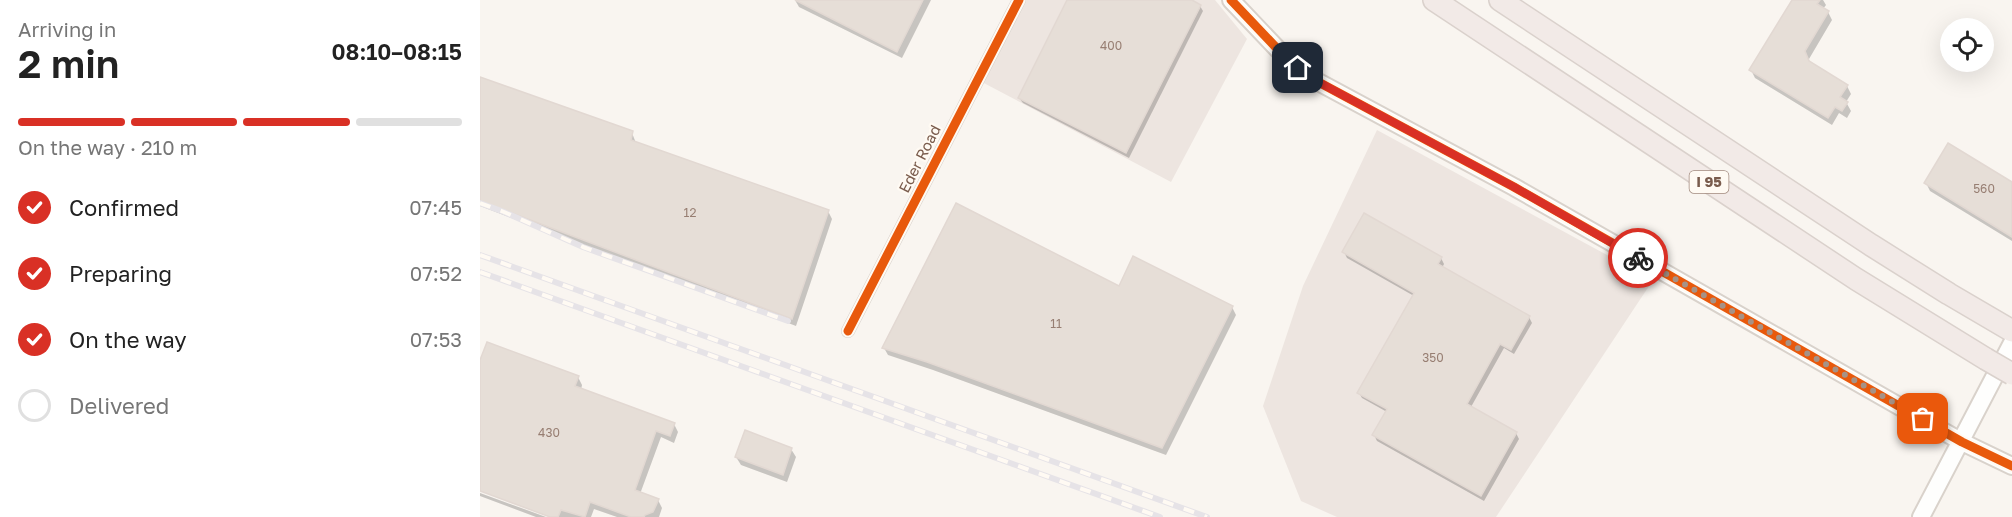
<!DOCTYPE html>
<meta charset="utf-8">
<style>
body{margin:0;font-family:"Golos Text",sans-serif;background:#f2f2f2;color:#222;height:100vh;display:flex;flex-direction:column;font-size:22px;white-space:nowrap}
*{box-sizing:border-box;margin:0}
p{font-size:20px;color:#767676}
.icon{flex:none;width:33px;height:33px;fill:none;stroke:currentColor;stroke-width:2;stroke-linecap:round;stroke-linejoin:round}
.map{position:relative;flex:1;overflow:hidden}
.details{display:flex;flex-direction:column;background:#fff;width:480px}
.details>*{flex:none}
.buttons{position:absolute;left:1460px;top:18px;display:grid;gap:12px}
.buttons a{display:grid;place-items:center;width:54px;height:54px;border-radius:50%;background:#fff;box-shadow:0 6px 24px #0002;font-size:30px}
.pin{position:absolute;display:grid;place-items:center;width:51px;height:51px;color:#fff;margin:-26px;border-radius:12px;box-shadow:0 3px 9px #0006}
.courier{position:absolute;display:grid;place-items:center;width:60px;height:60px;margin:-30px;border:4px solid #d93025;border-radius:50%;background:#fff;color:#222;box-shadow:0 2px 8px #0007}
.overview em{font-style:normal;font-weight:600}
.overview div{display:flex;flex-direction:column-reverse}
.overview{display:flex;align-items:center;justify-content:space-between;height:102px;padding:0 18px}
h1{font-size:39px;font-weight:600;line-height:45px}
.bar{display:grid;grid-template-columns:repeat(4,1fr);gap:9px 6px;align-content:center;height:72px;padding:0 18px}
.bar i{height:8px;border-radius:4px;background:#e0e0e0}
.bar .active{background:#d93025}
.bar p{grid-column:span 4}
ol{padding:0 18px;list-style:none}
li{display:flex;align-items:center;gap:18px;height:66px}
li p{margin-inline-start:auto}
li .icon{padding:6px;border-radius:50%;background:#d93025;color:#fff;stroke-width:4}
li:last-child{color:#767676}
li i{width:33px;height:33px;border:3px solid #e0e0e0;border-radius:50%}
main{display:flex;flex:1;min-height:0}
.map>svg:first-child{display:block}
</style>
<main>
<section class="details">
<div class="overview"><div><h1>2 min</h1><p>Arriving in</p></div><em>08:10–08:15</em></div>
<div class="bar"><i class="active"></i><i class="active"></i><i class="active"></i><i></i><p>On the way · 210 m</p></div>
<ol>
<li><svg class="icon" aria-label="check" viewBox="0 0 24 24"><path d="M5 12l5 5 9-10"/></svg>Confirmed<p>07:45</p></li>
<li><svg class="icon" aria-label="check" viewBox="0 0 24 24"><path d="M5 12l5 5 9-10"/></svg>Preparing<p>07:52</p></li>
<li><svg class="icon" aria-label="check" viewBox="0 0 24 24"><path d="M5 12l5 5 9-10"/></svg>On the way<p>07:53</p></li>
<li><i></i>Delivered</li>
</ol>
</section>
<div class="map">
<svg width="1532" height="517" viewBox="0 0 1532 517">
<rect width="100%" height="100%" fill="#f9f5f0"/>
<g fill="#ede5e0">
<path d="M544,0H735L767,39L691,182L500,81Z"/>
<path d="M897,130L1173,280L1016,517H857L821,501L783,406L823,286Z"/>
</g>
<g fill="#0003">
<path d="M315,0H451L422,58L319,7Z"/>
<path d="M589,0H708L720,6L723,11L649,158L543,103L539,98Z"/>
<path d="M1313,0H1343L1346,5L1343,9L1348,12L1352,20L1329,59L1330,64L1367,86L1371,94L1366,102L1371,111L1367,118L1359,113L1352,125L1275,78L1271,70Z"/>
<path d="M0,79L152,133L156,143L348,211L352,219L316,326L0,206Z"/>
<path d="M1446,183H1532V241L1450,191Z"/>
<path d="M864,252L961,258L964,264L962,268L1049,317L1052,323L1034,354L1024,348L991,407L1036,433L1039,439L1004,501L897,441L894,435L907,412L882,398L879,393L934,296L867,258Z"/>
<path d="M640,288L752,307L756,315L686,455L453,370L408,355L404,348Z"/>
<path d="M0,365L98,377L102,385L101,390L194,424L198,432L194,443L181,437L160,494L178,500L182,508L179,517H137L114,509L111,517H75L0,490Z"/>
<path d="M311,449L316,457L307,482L261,465L256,457Z"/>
<path d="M0,493L66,517H56L0,496Z"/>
</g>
<g fill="#e6ded7" stroke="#e2d8d2" stroke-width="1.5">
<path d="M315,0H443L417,52Z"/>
<path d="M587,0H712L721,5L646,153L538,98Z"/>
<path d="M1312,0H1340L1337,4L1349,11L1325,51L1329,61L1368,85L1360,97L1368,102L1362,111L1355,107L1348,118L1269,70Z"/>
<path d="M0,77L153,131L151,140L349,210L312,319L0,201Z"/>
<path d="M1468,143L1532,182V237L1444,183Z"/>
<path d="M476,203L639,286L653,256L753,306L682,448L447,362L402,348Z"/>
<path d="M884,213L962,257L958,264L1050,316L1031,350L1020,344L987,404L1037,432L1001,496L892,435L907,409L877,393L934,293L862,252Z"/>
<path d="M7,342L99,376L95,386L195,423L190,436L176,431L155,490L179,499L173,512L165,515L164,517H151L110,502L105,517L81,510L78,517H70L0,491V360Z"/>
<path d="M265,430L312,448L303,475L255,457Z"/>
</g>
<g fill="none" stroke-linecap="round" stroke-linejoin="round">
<g stroke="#d7d1cb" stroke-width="14">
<path id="street" d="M368,331L539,0"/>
</g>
<g stroke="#d9d2cb" stroke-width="20">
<g id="secondary">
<path d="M751,0L807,59L829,77L1034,187L1482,442L1532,466"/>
<path d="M1441,517L1532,343"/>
</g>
</g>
<g stroke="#dad1cc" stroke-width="24">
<g id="highway">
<path d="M954,0L1376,279L1506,359"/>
<path d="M1020,0L1391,245L1469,294L1532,331"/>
</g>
</g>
<use href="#street" stroke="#fefefd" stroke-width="10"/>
<use href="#secondary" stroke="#fefefd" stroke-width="16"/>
<use href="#highway" stroke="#f2eae7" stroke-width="21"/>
<g stroke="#e6e3e7" stroke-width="6">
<g id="rail">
<path d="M0,203L24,212L103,247L308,321"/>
<path d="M0,255L727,517"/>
<path d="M0,272L680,517"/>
</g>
</g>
<use href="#rail" stroke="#fffaf3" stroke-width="4" stroke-dasharray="11" stroke-linecap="butt"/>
<g stroke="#dad1cc" stroke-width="24" stroke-linecap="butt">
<path id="highway-bridge" d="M1506,359L1532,374"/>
</g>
<use href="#highway-bridge" stroke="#f2eae7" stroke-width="21"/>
<g stroke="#fffaf3" stroke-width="13">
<g id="cycleway">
<path d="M751,0L807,59L829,77L1034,187L1482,442L1532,466"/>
<path d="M368,331L539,0"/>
</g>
</g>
<use href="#cycleway" stroke="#e8590c" stroke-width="9"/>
</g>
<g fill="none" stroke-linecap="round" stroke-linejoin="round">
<path stroke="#a69286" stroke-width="6" stroke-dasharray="0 10.8" d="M1158,258L1443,419"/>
<path stroke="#d93025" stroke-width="8" d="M818,68L829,77L1034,187L1158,258"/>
</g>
<g text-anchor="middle" stroke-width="4.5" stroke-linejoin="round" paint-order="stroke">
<g font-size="12" fill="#977e72">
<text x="631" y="50">400</text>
<text x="1504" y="193">560</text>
<text x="210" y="217">12</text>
<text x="576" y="328">11</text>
<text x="953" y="362">350</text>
<text x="69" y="437">430</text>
</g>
<rect fill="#fffaf3" stroke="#a28b7f" stroke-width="1.5" x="1209.5" y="171" width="39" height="22" rx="4.5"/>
<g font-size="14" font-weight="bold" fill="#7a5c4d">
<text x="1229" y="187">I 95</text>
</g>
<g font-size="15" fill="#7a5c4d" stroke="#fffaf3">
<text transform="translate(440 159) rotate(-63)" y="5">Eder Road</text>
</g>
</g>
</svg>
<div class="buttons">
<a><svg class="icon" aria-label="locate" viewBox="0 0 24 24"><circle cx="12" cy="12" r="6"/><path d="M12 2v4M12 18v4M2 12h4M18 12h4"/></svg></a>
</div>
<div class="pin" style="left:1443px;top:419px;background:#ea580c"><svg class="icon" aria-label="bag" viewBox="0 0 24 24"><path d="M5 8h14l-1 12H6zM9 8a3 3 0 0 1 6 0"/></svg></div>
<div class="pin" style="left:818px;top:68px;background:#1f2937"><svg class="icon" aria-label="home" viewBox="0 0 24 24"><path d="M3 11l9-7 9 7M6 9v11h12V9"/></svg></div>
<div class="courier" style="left:1158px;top:258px"><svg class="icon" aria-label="bike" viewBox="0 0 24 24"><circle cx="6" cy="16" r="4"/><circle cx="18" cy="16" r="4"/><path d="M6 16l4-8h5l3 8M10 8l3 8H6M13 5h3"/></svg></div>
</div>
</main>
